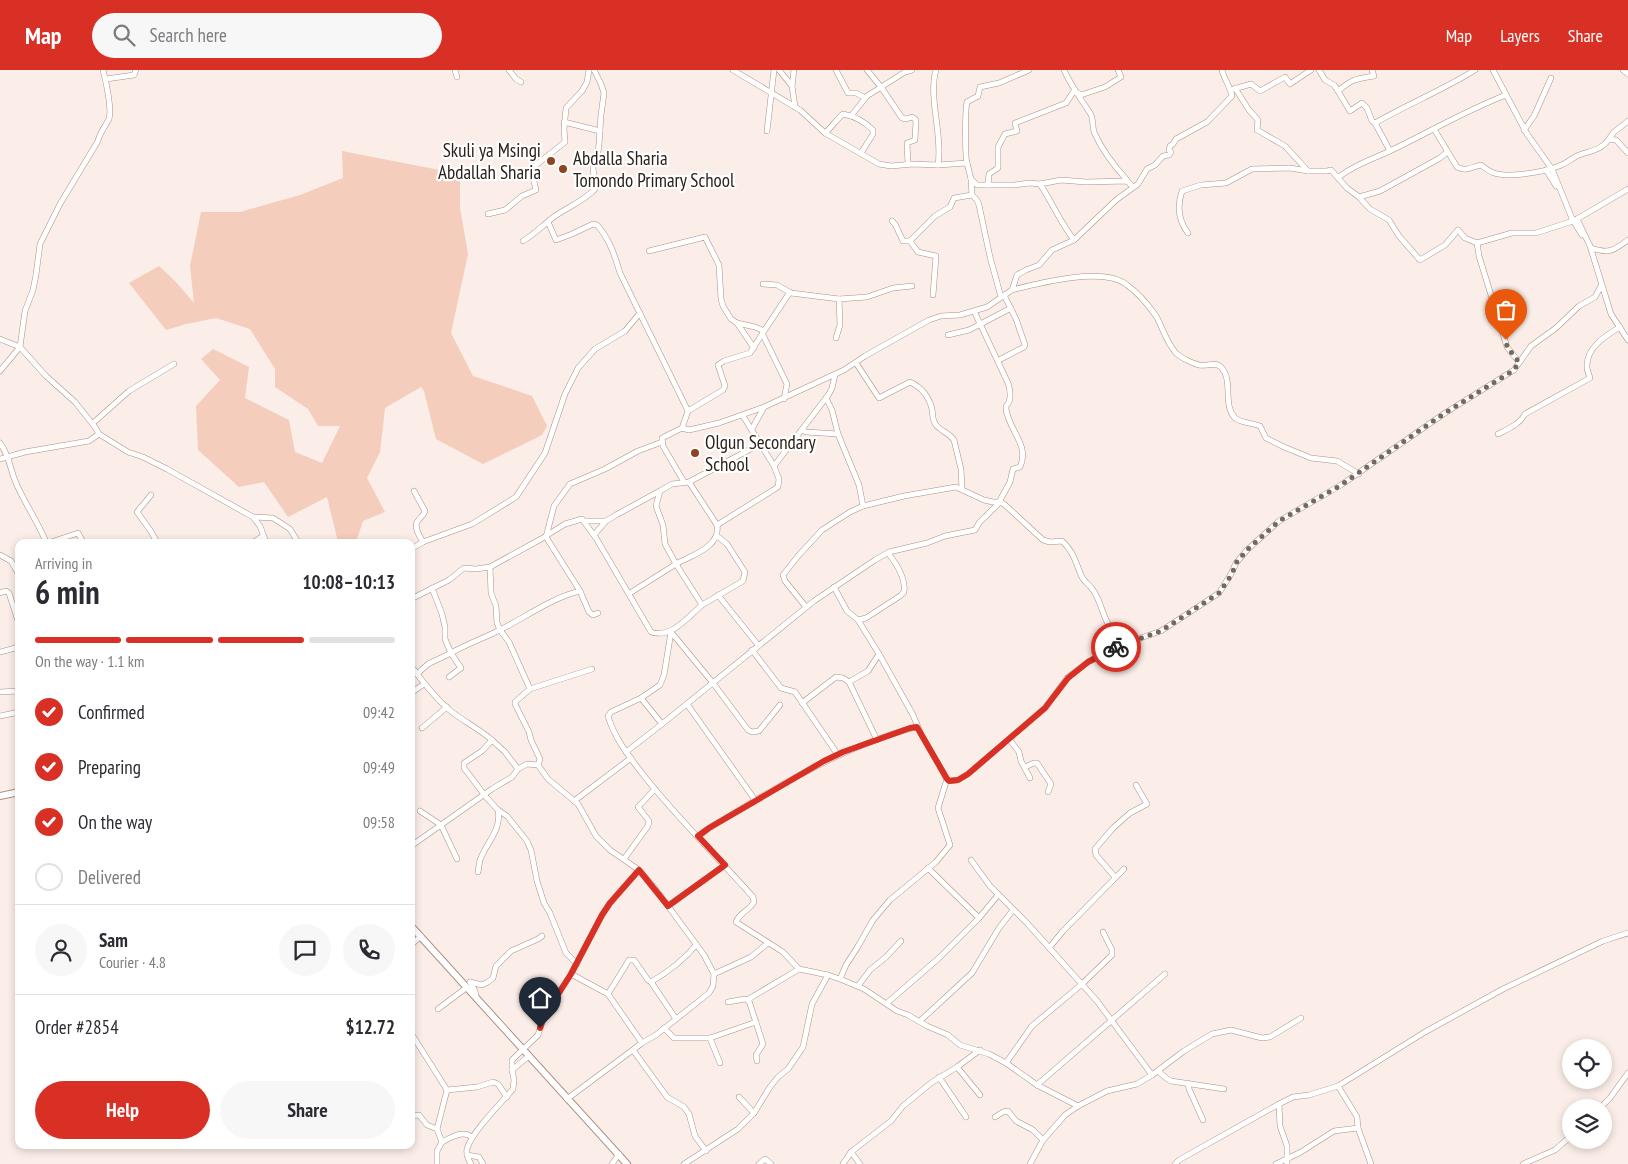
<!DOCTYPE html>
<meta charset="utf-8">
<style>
body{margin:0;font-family:"PT Sans Narrow",sans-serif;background:#f7f7f7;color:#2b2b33;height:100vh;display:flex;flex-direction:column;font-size:19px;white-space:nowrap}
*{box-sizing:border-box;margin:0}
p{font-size:16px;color:#7c7c81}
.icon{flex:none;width:28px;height:28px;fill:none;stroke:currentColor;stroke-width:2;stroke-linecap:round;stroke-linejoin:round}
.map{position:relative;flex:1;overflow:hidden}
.details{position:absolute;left:15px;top:469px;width:400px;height:610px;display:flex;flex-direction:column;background:#fff;border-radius:10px;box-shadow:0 2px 8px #0003}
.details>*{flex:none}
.fabs{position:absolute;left:1562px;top:969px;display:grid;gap:10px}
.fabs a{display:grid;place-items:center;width:50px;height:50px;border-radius:50%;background:#fff;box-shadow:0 2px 8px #0003;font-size:25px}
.pin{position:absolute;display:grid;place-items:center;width:42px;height:42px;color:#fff;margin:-51px -21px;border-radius:50% 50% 50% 0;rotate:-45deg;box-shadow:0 0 5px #0007}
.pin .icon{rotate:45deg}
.courier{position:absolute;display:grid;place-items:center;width:50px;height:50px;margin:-25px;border:4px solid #d93025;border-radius:50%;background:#fff;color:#222;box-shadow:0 1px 6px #0007}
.head em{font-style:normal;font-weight:800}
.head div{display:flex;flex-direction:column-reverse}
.head{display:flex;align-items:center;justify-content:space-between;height:85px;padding:0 20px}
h1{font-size:32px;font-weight:800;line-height:38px}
.bar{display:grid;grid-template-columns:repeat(4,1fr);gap:8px 5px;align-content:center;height:60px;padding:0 20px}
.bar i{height:6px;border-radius:4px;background:#e1e1e2}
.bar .on{background:#d93025}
.bar p{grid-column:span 4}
.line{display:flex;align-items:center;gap:12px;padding:0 20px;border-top:1px solid #e1e1e2}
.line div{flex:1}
.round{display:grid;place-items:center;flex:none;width:52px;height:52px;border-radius:26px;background:#f7f7f7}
ol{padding:0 20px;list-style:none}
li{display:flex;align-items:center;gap:15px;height:55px}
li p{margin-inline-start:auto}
li .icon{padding:5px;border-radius:50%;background:#d93025;color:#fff;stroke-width:4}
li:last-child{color:#7c7c81}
li i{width:28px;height:28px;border:2px solid #e1e1e2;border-radius:50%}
.action{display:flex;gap:10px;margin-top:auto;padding:10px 20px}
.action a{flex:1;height:58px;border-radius:30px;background:#d93025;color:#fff;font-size:20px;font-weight:800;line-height:58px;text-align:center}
.action a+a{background:#f7f7f7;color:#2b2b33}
header{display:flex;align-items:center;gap:30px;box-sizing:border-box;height:70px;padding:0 25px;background:#d93025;color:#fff}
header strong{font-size:24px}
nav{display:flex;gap:28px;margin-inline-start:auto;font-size:18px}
.search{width:350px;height:45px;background:#f7f7f7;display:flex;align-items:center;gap:12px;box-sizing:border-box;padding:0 18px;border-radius:28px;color:#7c7c81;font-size:19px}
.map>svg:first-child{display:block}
</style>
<header>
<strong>Map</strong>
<div class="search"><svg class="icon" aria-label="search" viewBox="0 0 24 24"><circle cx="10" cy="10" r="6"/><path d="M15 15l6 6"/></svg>Search here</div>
<nav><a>Map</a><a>Layers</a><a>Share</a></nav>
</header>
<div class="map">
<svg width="1628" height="1094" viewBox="0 0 1628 1094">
<rect width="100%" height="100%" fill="#fbede7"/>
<path fill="#f5cdbc" d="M342,81L460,104V138L468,184L451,263L473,306L532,326L547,356L542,365L483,394L436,369L424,321L421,317L385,338L380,382L367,408L385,442L363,451L356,472H338L327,427L288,447L264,412L239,417L198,380L196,336L220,310L201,289L213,279L249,297L245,328L289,350L295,382L322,393L340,356H318L308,339L275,317V299L250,259L216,248L186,254L166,260L129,213L159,196L176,212L194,233L190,196L201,142H240L300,125L343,108Z"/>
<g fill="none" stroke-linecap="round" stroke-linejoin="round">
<g stroke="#af9082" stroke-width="6">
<g id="minor">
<path d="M455,0L457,7"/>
<path d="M509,0L516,9L521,12"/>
<path d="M733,0L800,40L825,63L879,94L891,96L913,94L938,95L967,93L971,109L977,115H1014L1029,113L1040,114L1061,110L1086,112L1127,111L1133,117"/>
<path d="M779,0L792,16"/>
<path d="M794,0L792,16L795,37"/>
<path d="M836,0L848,23H856L865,28"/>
<path d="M867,0L881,17L902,48L906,49L912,47L916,50L915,70L907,73L908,94"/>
<path d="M936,0C928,27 943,66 938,95"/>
<path d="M1064,0C1071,16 1081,29 1090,43C1094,49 1092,56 1094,62C1101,78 1115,97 1127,110"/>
<path d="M1319,0L1325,10L1334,15L1338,21L1350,41L1362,33L1367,38L1372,51L1375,53L1390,81"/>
<path d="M1493,0L1527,64L1552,99L1573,151L1577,149L1591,178C1609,184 1613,181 1628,170"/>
<path d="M1623,0L1628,4"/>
<path d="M106,9L134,5L136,0"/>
<path d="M1235,18L1249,40L1258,50L1257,60L1285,76L1308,101H1327L1331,100L1347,118L1359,127L1380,121L1440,88L1447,82"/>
<path d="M1234,19L1251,14L1260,21L1285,7L1290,14L1311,0"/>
<path d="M1338,21C1352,9 1356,9 1374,6L1372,0"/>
<path d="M851,46L867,26L905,2L912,0"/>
<path d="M564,52L600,61"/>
<path d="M1375,53C1408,34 1443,20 1475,0"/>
<path d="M1434,59L1457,97C1467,102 1471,97 1481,95C1485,98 1490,102 1494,103C1508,108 1545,102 1559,96C1566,94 1572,88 1579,85C1590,81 1602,80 1609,69L1616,70L1628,83"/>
<path d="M1524,60L1534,46L1551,8"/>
<path d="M767,61L774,0"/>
<path d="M825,63C832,57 836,50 843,44C854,46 865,52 873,60V64L861,83"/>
<path d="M1609,69L1614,62L1628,51"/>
<path d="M967,93C965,87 965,40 967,32L978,26L980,17L999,13L1029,0"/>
<path d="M1546,100L1556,116"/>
<path d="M1339,107C1355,94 1376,88 1394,79C1431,61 1467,40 1506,25"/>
<path d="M971,109L972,125L977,130L979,135L990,187L1001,227"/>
<path d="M1040,114C1052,132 1060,152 1074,170"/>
<path d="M988,115L989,104L998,98V77L1005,64L1017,61L1015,53L1066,33L1074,21L1081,25L1105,17L1121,7L1118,0"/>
<path d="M1359,127L1370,139L1389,150L1399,166L1420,190L1445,175L1458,160L1465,168L1477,173L1512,163H1536L1573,151"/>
<path d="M488,144L505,140L522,126L536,120L531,99L565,72L564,59L566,38L582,21L587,12L589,0"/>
<path d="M1572,149L1582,165"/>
<path d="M1577,149L1628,119"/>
<path d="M892,151L895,154L903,171H910L918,182L936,186L933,225"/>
<path d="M548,152L556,170L572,164L593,154L597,155C609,168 615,186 620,203L688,341L682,358L662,368L663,376L684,412"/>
<path d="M1188,163C1178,150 1177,136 1182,121L1201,115L1226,113L1252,99L1290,98L1308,101"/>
<path d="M523,171C535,164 544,154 555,146C568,137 584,131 595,119L593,97L597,90L599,74L601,45L604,23L601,14L594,0"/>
<path d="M910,171L935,146L950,137L954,128L972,125"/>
<path d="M1477,173L1479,186L1507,277L1519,292"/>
<path d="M1590,176L1611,244L1628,270"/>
<path d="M649,181L705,167L719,195L721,229L723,236L731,249L737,253L755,257L764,261L790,222"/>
<path d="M763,214L777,215L791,223L839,229L867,227L893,218L912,216"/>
<path d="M1012,220C1039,213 1104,196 1127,215C1137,222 1149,236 1156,246C1163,258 1166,272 1176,283C1181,288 1192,293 1199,295C1207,297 1215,291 1221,297C1234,311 1222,334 1235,348C1241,353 1253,353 1260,356L1266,368L1284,377L1311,388L1337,391L1359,404"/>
<path d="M737,253L754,278"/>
<path d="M763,265L787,314L784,329"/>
<path d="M948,265L969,260L1011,238"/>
<path d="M836,268L840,255L839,229"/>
<path d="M0,269L20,277L46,306L75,332L95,357L99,364"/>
<path d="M999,290L1024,277L1025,275L1016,249L1004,225"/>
<path d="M856,293L879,328L910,312C921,317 929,327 932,339C933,345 932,350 936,355C941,361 949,363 954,370L961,399L962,419"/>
<path d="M0,301L20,277L25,241L33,220L36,205L40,174L60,134L98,71C100,62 105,57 109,49C112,39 106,11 103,0"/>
<path d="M826,328L832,340L838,364L859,415L863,436"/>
<path d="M688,341L723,320L725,316L718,295L724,291L750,283L764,261"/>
<path d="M93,353L129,321L174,294"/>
<path d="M682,358L689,360L719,353L764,337L844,300L865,286L929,250L941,246L960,245L987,237L1012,220L1017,205L1026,200L1039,195L1052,180L1074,170L1116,130L1138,114L1147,99L1155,95L1163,86L1169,85L1171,82L1169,80L1170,76L1173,74L1176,69L1207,52L1232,26C1230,16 1224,9 1222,0"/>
<path d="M752,359L764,337"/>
<path d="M802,360L806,362L838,364"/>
<path d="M1498,364C1508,359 1520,354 1525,344L1590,308C1589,304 1587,301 1587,297C1586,278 1605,266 1620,257"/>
<path d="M0,373C11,389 9,397 16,413C25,434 38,452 46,472"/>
<path d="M0,389L25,382L89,371L99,364L128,382L143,387L167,399L253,447L273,448L290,459L298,472"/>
<path d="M774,396L829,324L832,318L835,305"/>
<path d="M414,421L425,441C423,447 420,447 417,452C414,458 420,467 423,472"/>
<path d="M151,425L137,442L150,460L157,472"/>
<path d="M253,447L260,456L266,472"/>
<path d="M584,451H606"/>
<path d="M717,455L778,417L779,409L774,396L743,346"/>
<path d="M594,465L606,451L616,445L660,421"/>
<path d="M51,472L78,463L83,472"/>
<path d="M254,472L263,466"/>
<path d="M411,479L423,472L472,454L516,427L545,383L565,324L578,298L595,279L625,261L640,243"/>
<path d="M888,483C896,493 906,508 904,522L900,526L866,548L858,550L879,584L913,645L921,664L947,709L949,711L958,710L968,704L1045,638L1067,608L1088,592L1123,574L1161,561L1219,523L1231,504L1236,493L1247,480L1279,451L1341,415L1445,343L1514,300L1531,276L1556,258L1579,236L1595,227L1601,216"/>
<path d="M0,485L11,491L19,505"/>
<path d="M490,497L491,523L496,536L497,553L500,560L509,572L530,619L592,599"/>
<path d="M834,517L847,541L858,550"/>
<path d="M0,523L6,521L9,523L19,554"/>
<path d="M630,523L676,494L665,474L663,455L656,436L660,421L672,414L689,412L760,374"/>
<path d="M718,525L758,575"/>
<path d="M411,529L449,510L464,498L476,499L490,497L541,469L565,454L582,449L596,468L651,562C671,569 688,547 702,535L676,494C692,485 721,477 717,455L689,412"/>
<path d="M702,535L743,511L745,502L727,474L717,466"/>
<path d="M806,537L785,511L783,505L798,486L822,460L850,442L863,436L904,426L956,417L984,430L993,432H999L1004,434L1043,470L1050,472L1062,471C1074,482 1075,491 1081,505C1083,511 1089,514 1093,520C1100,530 1102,542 1107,552C1112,560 1120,565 1123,574"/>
<path d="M598,543L593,545L589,542L580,521L546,467L554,436L570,414L605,399L638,381L662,372"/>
<path d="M671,562L713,613L748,660L752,662L759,661L780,635"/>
<path d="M752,580L781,618L795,622L838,685"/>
<path d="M0,582L19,577"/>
<path d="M411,596C422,611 434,626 447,638C461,650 478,658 492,670L482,681L464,693V698L486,727L498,740L507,746L527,771L531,780L537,811L544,833L550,843L566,883L577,894"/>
<path d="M417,604L428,594L451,583L445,569V557L442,544L432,518"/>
<path d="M449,607L461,598L451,583C467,574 484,568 500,560C526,547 551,528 580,521"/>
<path d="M530,619L515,632V634L529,662L531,670L540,689L538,695"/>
<path d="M18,621L19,633"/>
<path d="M0,622L19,621"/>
<path d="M411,623L424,614"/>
<path d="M641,628L611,642L608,646C614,667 628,685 641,702C675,746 716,785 753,827L754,832C750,840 739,843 736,852L783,882L799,899L828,905"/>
<path d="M802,633L836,607L843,608L849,612"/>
<path d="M687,634L755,730"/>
<path d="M0,646L19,642"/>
<path d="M662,654L814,531L875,490L889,482L927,473L945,466L975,460L979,453L998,434L1010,412L1013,399L1020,397C1030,375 1009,361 1006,339C1006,333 1007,337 1009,332C1011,326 1010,319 1008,313L974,241"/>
<path d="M422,658L447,637"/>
<path d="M1009,669L1019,682L1021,691L1030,708"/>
<path d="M492,670L505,682L518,699"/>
<path d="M877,670L849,612L868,601L879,584"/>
<path d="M626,682L662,654L641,628L660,615L664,605L671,562"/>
<path d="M1025,697L1034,693H1037L1051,714L1048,722"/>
<path d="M574,731L631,688"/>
<path d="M420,741L441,755L457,789"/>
<path d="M698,767L709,758C763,726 814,693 873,671C887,666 902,660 917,657"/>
<path d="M411,776L492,719L512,707L518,699L527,694L538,695L548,709L578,734L596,766L610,780L639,800L654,817L704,885L714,904L713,916L709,923L656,965L642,973L567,1029"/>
<path d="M624,789L648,756L649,751L638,737L655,719"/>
<path d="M971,790L990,816L1026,852L1097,931L1152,1005"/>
<path d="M478,802C479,798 479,793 480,790C486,773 502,760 498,740"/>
<path d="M1115,807L1096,785L1095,779L1113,758L1130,743L1147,734L1136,715"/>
<path d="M668,836L725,795"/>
<path d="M979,848L998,825"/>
<path d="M411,875L421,866"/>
<path d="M1049,878L1063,861L1124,799"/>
<path d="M571,904L608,924L629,890H634L648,910L651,912C668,902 684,890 696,875"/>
<path d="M714,904L751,887L768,873"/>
<path d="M840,909L864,919L897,941L908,945L927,956L948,965L960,975L989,984L1006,993L1037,1015L1078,1036"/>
<path d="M470,912L482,915L488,912L493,908L496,896L511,881L538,869L542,866"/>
<path d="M470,912L475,921L476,927"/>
<path d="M651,912L676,949"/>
<path d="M858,916L870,900L886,887L901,871"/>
<path d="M608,924L642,973"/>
<path d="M747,930L799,899"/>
<path d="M728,932L745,929L749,931L763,974L756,985L757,991"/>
<path d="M887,933L939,888L979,848L928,798"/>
<path d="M438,939L466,918"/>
<path d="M920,951L972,903L999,858L1013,840"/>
<path d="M664,958L674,968H710L756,952"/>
<path d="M411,963L447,1020L477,1017L493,1012L498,1014L507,1027"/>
<path d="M710,968L720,993"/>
<path d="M633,980L667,1027L684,1037L689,1044L695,1066L706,1081"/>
<path d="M1006,993L1032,956L1082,914L1112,885V880L1103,862"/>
<path d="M957,997L980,1025"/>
<path d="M512,1000V990L538,965L544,946L571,904L602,845L610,833L639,800"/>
<path d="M1158,1001L1166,1008L1171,1011L1224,1019"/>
<path d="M939,1007L966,1047"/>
<path d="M1188,1013L1189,1019L1203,1050"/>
<path d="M1037,1015L1165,904"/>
<path d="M739,1027L754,1043"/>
<path d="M1279,1034L1280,1056L1287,1076V1094"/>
<path d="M1600,1038L1610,1028L1628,1003"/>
<path d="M411,1046L419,1045L427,1055L437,1059"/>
<path d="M995,1047L1003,1042L1008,1041L1016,1051L1033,1060L1043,1070"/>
<path d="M1358,1058L1371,1094"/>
<path d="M442,1072C452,1067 462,1060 472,1067"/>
<path d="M851,1082L860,1094"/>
<path d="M467,1085L479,1087L483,1094"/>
<path d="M437,1094V1081L442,1072L437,1059L447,1020"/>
<path d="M471,1094C468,1089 466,1084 467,1079C471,1063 501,1033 513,1019L514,1010L512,1000L529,986"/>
<path d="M612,1094L619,1084"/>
<path d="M684,1094L738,1059L754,1043L770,1017L778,1007L788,999L803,977L812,934L828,905L840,909L846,895L857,878L873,850L890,830L936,792L950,775L938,738L947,709"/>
<path d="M759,1094L765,1089L771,1094"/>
<path d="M843,1094L851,1082L891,1051L903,1036L931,1013L957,997L980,980"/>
<path d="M1030,1094L1043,1070L1065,1045L1078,1036L1107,1021L1137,1014L1152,1005L1184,981L1212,964L1231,960L1262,968L1270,967L1301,948"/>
<path d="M1175,1094L1179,1090L1279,1034L1293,1027L1309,1025L1338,1016L1425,962L1503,919L1603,871L1628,863"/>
<path d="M1276,1094L1301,1082L1334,1061L1358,1058L1357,1047L1338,1016"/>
<path d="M1523,1094L1555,1080L1571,1066"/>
</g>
</g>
<g stroke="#af9082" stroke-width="8">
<g id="major">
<path d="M0,726L19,722"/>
<path d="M411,856L627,1094"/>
</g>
</g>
<use href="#minor" stroke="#fff" stroke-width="5"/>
<use href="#major" stroke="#fff" stroke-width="6"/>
</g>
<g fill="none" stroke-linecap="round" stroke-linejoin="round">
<path stroke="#746862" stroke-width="5" stroke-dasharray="0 9" d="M1116,577L1161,561L1219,523L1232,504L1236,493L1247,480L1279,451L1341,415L1445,343L1514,300L1519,292L1507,277L1506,270"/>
<path stroke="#d93025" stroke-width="6" d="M540,958L544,946L571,904L602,845L610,833L639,800L668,836L725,795L698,766L709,758L824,691L843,682L910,658L917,657L947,709L949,711L958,710L968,704L1045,638L1068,608L1088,592L1116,577"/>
</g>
<g fill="#8c4423" stroke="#fff" stroke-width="2">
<circle cx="551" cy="91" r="5"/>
<circle cx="563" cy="99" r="5"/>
<circle cx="695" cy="383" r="5"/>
</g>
<g text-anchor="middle" stroke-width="4.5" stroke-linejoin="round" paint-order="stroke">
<g font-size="19" fill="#2c201b" stroke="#fff" text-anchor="start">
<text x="541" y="87" text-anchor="end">Skuli ya Msingi<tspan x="541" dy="22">Abdallah Sharia</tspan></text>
<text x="573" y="95">Abdalla Sharia<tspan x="573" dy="22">Tomondo Primary School</tspan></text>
<text x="705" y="379">Olgun Secondary<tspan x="705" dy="22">School</tspan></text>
</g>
</g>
</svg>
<div class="fabs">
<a><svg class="icon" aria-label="locate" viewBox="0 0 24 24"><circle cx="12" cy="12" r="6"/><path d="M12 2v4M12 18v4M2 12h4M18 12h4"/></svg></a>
<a><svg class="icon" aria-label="layers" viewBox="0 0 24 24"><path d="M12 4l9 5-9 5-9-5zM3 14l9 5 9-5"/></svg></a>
</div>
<div class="pin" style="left:1506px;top:270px;background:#ea580c"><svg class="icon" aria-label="bag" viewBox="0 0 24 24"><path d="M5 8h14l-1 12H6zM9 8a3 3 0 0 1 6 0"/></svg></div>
<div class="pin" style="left:540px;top:958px;background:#1f2937"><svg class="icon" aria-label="home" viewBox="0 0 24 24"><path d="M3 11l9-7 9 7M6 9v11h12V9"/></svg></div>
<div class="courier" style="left:1116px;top:577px"><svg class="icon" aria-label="bike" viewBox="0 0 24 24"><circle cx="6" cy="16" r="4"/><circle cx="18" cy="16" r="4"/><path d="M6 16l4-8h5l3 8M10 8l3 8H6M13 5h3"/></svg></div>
<section class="details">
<div class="head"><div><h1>6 min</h1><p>Arriving in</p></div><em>10:08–10:13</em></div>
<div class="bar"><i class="on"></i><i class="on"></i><i class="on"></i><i></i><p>On the way · 1.1 km</p></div>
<ol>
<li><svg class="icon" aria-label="check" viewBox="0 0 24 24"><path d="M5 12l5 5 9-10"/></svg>Confirmed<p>09:42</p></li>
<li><svg class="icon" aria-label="check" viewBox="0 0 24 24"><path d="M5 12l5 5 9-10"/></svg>Preparing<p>09:49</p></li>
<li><svg class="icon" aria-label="check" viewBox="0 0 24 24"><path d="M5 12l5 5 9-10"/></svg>On the way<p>09:58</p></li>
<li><i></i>Delivered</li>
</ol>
<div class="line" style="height:90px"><a class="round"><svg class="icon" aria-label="person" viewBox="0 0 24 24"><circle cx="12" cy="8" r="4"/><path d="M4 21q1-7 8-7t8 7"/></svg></a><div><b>Sam</b><p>Courier · 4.8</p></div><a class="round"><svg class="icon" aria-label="chat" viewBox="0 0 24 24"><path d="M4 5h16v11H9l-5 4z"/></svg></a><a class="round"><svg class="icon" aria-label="phone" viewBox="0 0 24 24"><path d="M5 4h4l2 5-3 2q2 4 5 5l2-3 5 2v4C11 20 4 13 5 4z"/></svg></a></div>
<div class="line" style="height:65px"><div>Order #2854</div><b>$12.72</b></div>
<div class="action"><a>Help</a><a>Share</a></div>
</section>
</div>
